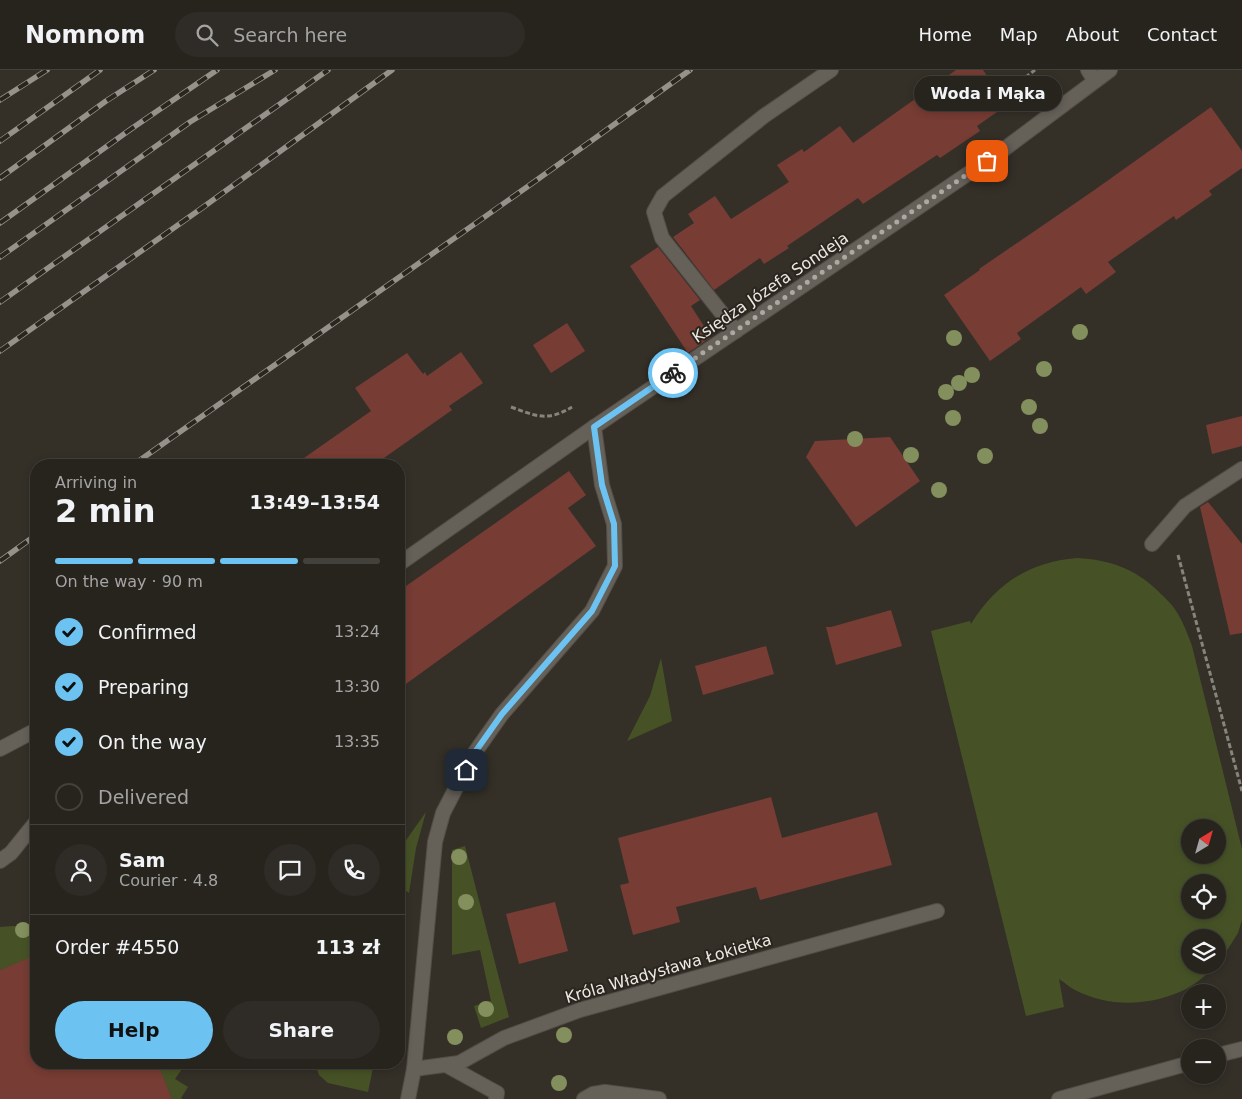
<!DOCTYPE html>
<meta charset="utf-8">
<style>
body{margin:0;font-family:"DejaVu Sans",sans-serif;background:#2f2c27;color:#f1f3f6;height:100vh;display:flex;flex-direction:column;font-size:19px;white-space:nowrap}
*{box-sizing:border-box;margin:0}
p{font-size:16px;color:#a4a4a4}
.icon{flex:none;width:28px;height:28px;fill:none;stroke:currentColor;stroke-width:2;stroke-linecap:round;stroke-linejoin:round}
.map{position:relative;flex:1;overflow:hidden}
.drawer{position:absolute;left:30px;top:389px;width:375px;height:610px;display:flex;flex-direction:column;background:#27241e;border-radius:20px;box-shadow:0 2px 8px #0003,0 0 0 1px #43413c}
.drawer>*{flex:none}
.needle{width:32px;rotate:37deg}
.tools{position:absolute;left:1181px;top:749px;display:grid;gap:10px}
.tools a{display:grid;place-items:center;width:45px;height:45px;border-radius:50%;background:#27241e;box-shadow:0 2px 8px #0003,0 0 0 1px #43413c;font-size:25px}
.pin{position:absolute;display:grid;place-items:center;width:42px;height:42px;color:#fff;margin:-21px;border-radius:10px;box-shadow:0 2px 8px #0006}
.courier{position:absolute;display:grid;place-items:center;width:50px;height:50px;margin:-25px;border:4px solid #6cc3f2;border-radius:50%;background:#fff;color:#222;box-shadow:0 1px 6px #0007}
.bubble{position:absolute;height:35px;border-radius:18px;background:#27241e;box-shadow:0 2px 8px #0003,0 0 0 1px #43413c;font-size:16px;font-weight:600;line-height:35px;text-align:center}
.overview em{font-style:normal;font-weight:600}
.overview div{display:flex;flex-direction:column-reverse}
.overview{display:flex;align-items:center;justify-content:space-between;height:85px;padding:0 25px}
h1{font-size:32px;font-weight:600;line-height:38px}
.bar{display:grid;grid-template-columns:repeat(4,1fr);gap:8px 5px;align-content:center;height:60px;padding:0 25px}
.bar i{height:6px;border-radius:4px;background:#43413c}
.bar .selected{background:#6cc3f2}
.bar p{grid-column:span 4}
.line{display:flex;align-items:center;gap:12px;padding:0 25px;border-top:1px solid #43413c}
.line div{flex:1}
.round{display:grid;place-items:center;flex:none;width:52px;height:52px;border-radius:26px;background:#2f2c27}
ol{padding:0 25px;list-style:none}
li{display:flex;align-items:center;gap:15px;height:55px}
li p{margin-inline-start:auto}
li .icon{padding:5px;border-radius:50%;background:#6cc3f2;color:#111;stroke-width:4}
li:last-child{color:#a4a4a4}
li i{width:28px;height:28px;border:2px solid #43413c;border-radius:50%}
.action{display:flex;gap:10px;margin-top:auto;padding:10px 25px}
.action a{flex:1;height:58px;border-radius:30px;background:#6cc3f2;color:#111;font-size:20px;font-weight:600;line-height:58px;text-align:center}
.action a+a{background:#2f2c27;color:#f1f3f6}
header{display:flex;align-items:center;gap:30px;box-sizing:border-box;height:70px;padding:0 25px;background:#27241e;border-bottom:1px solid #43413c}
header strong{font-size:24px}
nav{display:flex;gap:28px;margin-inline-start:auto;font-size:18px}
.search{width:350px;height:45px;background:#2f2c27;display:flex;align-items:center;gap:12px;box-sizing:border-box;padding:0 18px;border-radius:28px;color:#a4a4a4;font-size:19px}
.map>svg:first-child{display:block}
</style>
<header>
<strong>Nomnom</strong>
<div class="search"><svg class="icon" aria-label="search" viewBox="0 0 24 24"><circle cx="10" cy="10" r="6"/><path d="M15 15l6 6"/></svg>Search here</div>
<nav><a>Home</a><a>Map</a><a>About</a><a>Contact</a></nav>
</header>
<div class="map">
<svg width="1242" height="1029" viewBox="0 0 1242 1029">
<rect width="100%" height="100%" fill="#343028"/>
<g fill="#465226" fill-rule="evenodd">
<path d="M1077,488C1110,490 1134,498 1158,521C1165,528 1173,535 1178,544C1184,554 1188,565 1192,576L1242,779V850L1238,863L1226,882L1218,893V868H1190V895H1216C1207,904 1197,913 1186,919C1152,936 1109,938 1075,920C1069,917 1064,912 1059,909L1064,937L1026,946L931,561L970,551L971,554C996,513 1030,492 1077,488ZM1190,758H1218V785H1190ZM1190,812H1218V840H1190Z"/>
<path d="M661,588L672,651L627,671L650,626Z"/>
<path d="M426,742L416,778L409,823L399,816V780Z"/>
<path d="M465,776L509,947L481,958L474,936L491,931L480,880L452,885V780Z"/>
<path d="M13,856L28,857L36,863V886L0,900V857Z"/>
<path d="M157,993H186L175,1009L188,1017L181,1028L183,1029H172Z"/>
<path d="M315,993H374L368,1022L328,1013L319,1005Z"/>
</g>
<g fill="#773c34">
<path d="M956,0H983L1007,35L977,56L980,61L940,88L937,85L863,134L858,128L787,176L789,178L764,194L760,188L714,220L673,167L694,153L688,144L715,126L731,149L789,112L777,95L802,79L804,82L840,56L853,73Z"/>
<path d="M1211,37L1242,81V98L1209,121L1212,125L1176,150L1174,146L1108,192L1116,202L1086,224L1081,217L1017,263L1021,269L990,291L944,225L980,200L979,199L1093,121Z"/>
<path d="M658,177L700,230L691,236L711,267L688,283L630,196Z"/>
<path d="M567,253L585,281L551,303L533,275Z"/>
<path d="M461,282L483,313L449,336L452,340L374,395H294L371,341L355,318L407,283L423,304L425,302L427,306Z"/>
<path d="M1242,346V376L1212,384L1206,355Z"/>
<path d="M890,367L920,411L856,457L806,387L815,371Z"/>
<path d="M569,401L586,425L568,438L596,476L399,619V521Z"/>
<path d="M1208,432L1242,474V563L1230,565L1200,437Z"/>
<path d="M891,540L902,576L836,595L826,557H831Z"/>
<path d="M766,576L774,604L703,625L695,596Z"/>
<path d="M771,727L782,768L877,742L892,795L760,830L756,817L676,837L680,852L633,865L620,815L629,813L618,768Z"/>
<path d="M555,832L568,881L519,894L506,844Z"/>
<path d="M36,885V992H157L172,1029H0V900Z"/>
</g>
<g fill="none" stroke-linecap="round" stroke-linejoin="round">
<g stroke="#524e48" stroke-width="16">
<g id="service">
<path d="M1088,0L1095,11"/>
<path d="M736,261L662,168L654,142L663,126L764,46L831,0"/>
<path d="M1152,474L1185,436L1242,399"/>
<path d="M399,494L594,357"/>
<path d="M0,679L36,660"/>
<path d="M0,791L11,783L36,752"/>
<path d="M1218,985L1242,979"/>
<path d="M446,995L497,1023L496,1029"/>
<path d="M414,999L459,993L504,968L580,940L937,841"/>
<path d="M584,1029L593,1024L605,1022L659,1029"/>
<path d="M1059,1029L1190,993"/>
</g>
</g>
<g stroke="#524e48" stroke-width="16">
<path id="minor" d="M408,1029L414,999L435,772L443,743L473,685L502,644L592,541L615,496L614,454L602,415L594,357L1003,80L1110,0"/>
</g>
<g stroke="#87837d" stroke-width="3" stroke-dasharray="5 2.5" stroke-linecap="butt">
<path d="M1011,39L1014,16L1035,0"/>
<path d="M511,337C536,346 547,352 572,337"/>
<path d="M1178,485L1242,721"/>
</g>
<use href="#service" stroke="#656058" stroke-width="14"/>
<use href="#minor" stroke="#656058" stroke-width="14"/>
<g stroke="#95928b" stroke-width="5.5">
<g id="rail">
<path d="M0,30L47,0"/>
<path d="M0,71L100,0"/>
<path d="M0,108L106,31L154,0"/>
<path d="M0,153L131,59L217,0"/>
<path d="M0,187L190,52L275,0"/>
<path d="M0,232L328,0"/>
<path d="M0,281L202,138L392,0"/>
<path d="M133,395L527,117L690,0"/>
<path d="M0,491L36,465"/>
</g>
</g>
<use href="#rail" stroke="#2a261e" stroke-width="4" stroke-dasharray="11" stroke-linecap="butt"/>
</g>
<g fill="#838f5c">
<circle cx="1080" cy="262" r="8"/>
<circle cx="954" cy="268" r="8"/>
<circle cx="1044" cy="299" r="8"/>
<circle cx="972" cy="305" r="8"/>
<circle cx="959" cy="313" r="8"/>
<circle cx="946" cy="322" r="8"/>
<circle cx="1029" cy="337" r="8"/>
<circle cx="953" cy="348" r="8"/>
<circle cx="1040" cy="356" r="8"/>
<circle cx="855" cy="369" r="8"/>
<circle cx="911" cy="385" r="8"/>
<circle cx="985" cy="386" r="8"/>
<circle cx="939" cy="420" r="8"/>
<circle cx="459" cy="787" r="8"/>
<circle cx="466" cy="832" r="8"/>
<circle cx="23" cy="860" r="8"/>
<circle cx="486" cy="939" r="8"/>
<circle cx="564" cy="965" r="8"/>
<circle cx="455" cy="967" r="8"/>
<circle cx="559" cy="1013" r="8"/>
</g>
<g fill="none" stroke-linecap="round" stroke-linejoin="round">
<path stroke="#aca8a2" stroke-width="5" stroke-dasharray="0 9" d="M673,303L987,91"/>
<path stroke="#6cc3f2" stroke-width="6" d="M466,700L473,685L502,644L592,541L615,496L614,454L602,415L594,357L673,303"/>
</g>
<g text-anchor="middle" stroke-width="4" stroke-linejoin="round" paint-order="stroke">
<g font-size="16" fill="#ece9e4" stroke="#2a261e">
<text transform="translate(770 217) rotate(-34)" y="6">Księdza Józefa Sondeja</text>
<text transform="translate(668 898) rotate(-16)" y="6">Króla Władysława Łokietka</text>
</g>
</g>
</svg>
<div class="tools">
<a><svg class="needle" viewBox="-14 -14 28 28"><path d="M0-13l5 13h-10z" fill="#e53935"/><path d="M0 13l5-13h-10z" fill="#a4a4a4"/></svg></a>
<a><svg class="icon" aria-label="locate" viewBox="0 0 24 24"><circle cx="12" cy="12" r="6"/><path d="M12 2v4M12 18v4M2 12h4M18 12h4"/></svg></a>
<a><svg class="icon" aria-label="layers" viewBox="0 0 24 24"><path d="M12 4l9 5-9 5-9-5zM3 14l9 5 9-5"/></svg></a>
<a>+</a>
<a>−</a>
</div>
<div class="pin" style="left:987px;top:91px;background:#ea580c"><svg class="icon" aria-label="bag" viewBox="0 0 24 24"><path d="M5 8h14l-1 12H6zM9 8a3 3 0 0 1 6 0"/></svg></div>
<div class="pin" style="left:466px;top:700px;background:#1f2937"><svg class="icon" aria-label="home" viewBox="0 0 24 24"><path d="M3 11l9-7 9 7M6 9v11h12V9"/></svg></div>
<div class="courier" style="left:673px;top:303px"><svg class="icon" aria-label="bike" viewBox="0 0 24 24"><circle cx="6" cy="16" r="4"/><circle cx="18" cy="16" r="4"/><path d="M6 16l4-8h5l3 8M10 8l3 8H6M13 5h3"/></svg></div>
<div class="bubble" style="left:914px;top:6px;width:148px">Woda i Mąka</div>
<section class="drawer">
<div class="overview"><div><h1>2 min</h1><p>Arriving in</p></div><em>13:49–13:54</em></div>
<div class="bar"><i class="selected"></i><i class="selected"></i><i class="selected"></i><i></i><p>On the way · 90 m</p></div>
<ol>
<li><svg class="icon" aria-label="check" viewBox="0 0 24 24"><path d="M5 12l5 5 9-10"/></svg>Confirmed<p>13:24</p></li>
<li><svg class="icon" aria-label="check" viewBox="0 0 24 24"><path d="M5 12l5 5 9-10"/></svg>Preparing<p>13:30</p></li>
<li><svg class="icon" aria-label="check" viewBox="0 0 24 24"><path d="M5 12l5 5 9-10"/></svg>On the way<p>13:35</p></li>
<li><i></i>Delivered</li>
</ol>
<div class="line" style="height:90px"><a class="round"><svg class="icon" aria-label="person" viewBox="0 0 24 24"><circle cx="12" cy="8" r="4"/><path d="M4 21q1-7 8-7t8 7"/></svg></a><div><b>Sam</b><p>Courier · 4.8</p></div><a class="round"><svg class="icon" aria-label="chat" viewBox="0 0 24 24"><path d="M4 5h16v11H9l-5 4z"/></svg></a><a class="round"><svg class="icon" aria-label="phone" viewBox="0 0 24 24"><path d="M5 4h4l2 5-3 2q2 4 5 5l2-3 5 2v4C11 20 4 13 5 4z"/></svg></a></div>
<div class="line" style="height:65px"><div>Order #4550</div><b>113 zł</b></div>
<div class="action"><a>Help</a><a>Share</a></div>
</section>
</div>
